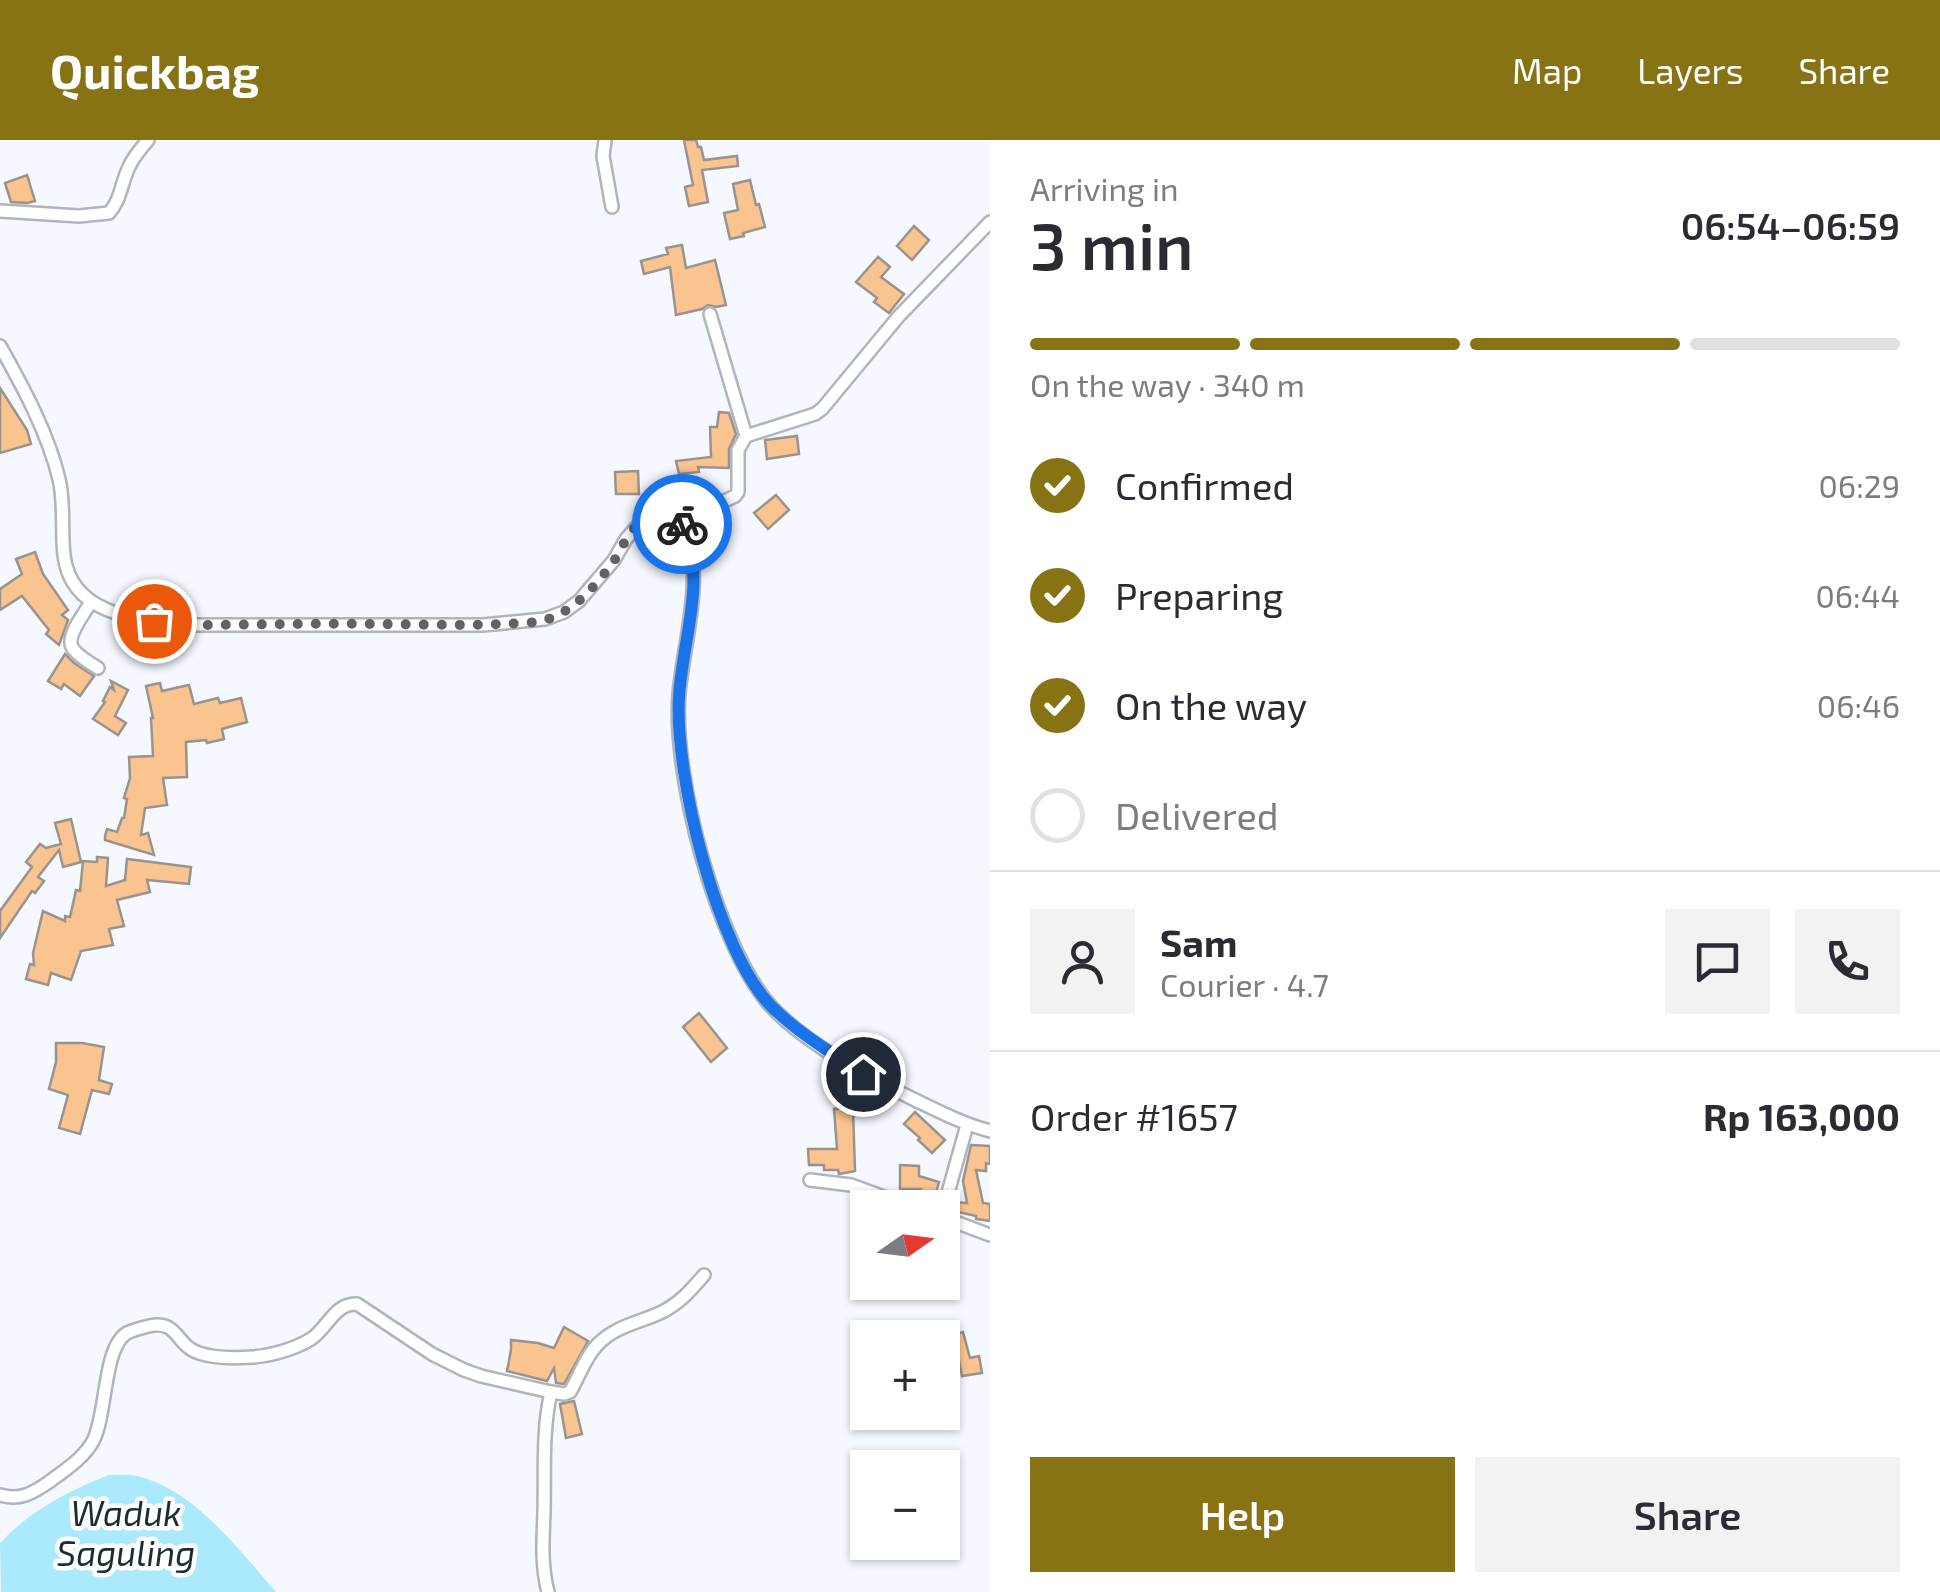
<!DOCTYPE html>
<meta charset="utf-8">
<style>
body{margin:0;font-family:"Exo 2",sans-serif;background:#f2f2f3;color:#2b2b33;height:100vh;display:flex;flex-direction:column;font-size:38px;white-space:nowrap}
*{box-sizing:border-box;margin:0}
p{font-size:32px;color:#7c7c81}
.icon{flex:none;width:55px;height:55px;fill:none;stroke:currentColor;stroke-width:2;stroke-linecap:round;stroke-linejoin:round}
.map{position:relative;flex:1;overflow:hidden}
.sheet{display:flex;flex-direction:column;background:#fff;width:950px}
.sheet>*{flex:none}
.needle{width:65px;rotate:76deg}
.buttons{position:absolute;left:850px;top:1050px;display:grid;gap:20px}
.buttons a{display:grid;place-items:center;width:110px;height:110px;border-radius:0px;background:#fff;box-shadow:0 2px 8px #0004;font-size:50px}
.pin{position:absolute;display:grid;place-items:center;width:85px;height:85px;color:#fff;margin:-42px;border:5px solid #fff;border-radius:50%;box-shadow:0 2px 10px #0007}
.courier{position:absolute;display:grid;place-items:center;width:100px;height:100px;margin:-50px;border:8px solid #1a73e8;border-radius:50%;background:#fff;color:#222;box-shadow:0 2px 12px #0007}
.head em{font-style:normal;font-weight:600}
.head div{display:flex;flex-direction:column-reverse}
.head{display:flex;align-items:center;justify-content:space-between;height:170px;padding:0 40px}
h1{font-size:65px;font-weight:600;line-height:75px}
.bar{display:grid;grid-template-columns:repeat(4,1fr);gap:15px 10px;align-content:center;height:120px;padding:0 40px}
.bar i{height:12px;border-radius:8px;background:#e1e1e2}
.bar .current{background:#877314}
.bar p{grid-column:span 4}
.line{display:flex;align-items:center;gap:25px;padding:0 40px;border-top:2px solid #e1e1e2}
.line div{flex:1}
.round{display:grid;place-items:center;flex:none;width:105px;height:105px;border-radius:0px;background:#f2f2f3}
ol{padding:0 40px;list-style:none}
li{display:flex;align-items:center;gap:30px;height:110px}
li p{margin-inline-start:auto}
li .icon{padding:10px;border-radius:50%;background:#877314;color:#fff;stroke-width:4}
li:last-child{color:#7c7c81}
li i{width:55px;height:55px;border:5px solid #e1e1e2;border-radius:50%}
.primary-button{display:flex;gap:20px;margin-top:auto;padding:20px 40px}
.primary-button a{flex:1;height:115px;border-radius:0px;background:#877314;color:#fff;font-size:40px;font-weight:600;line-height:115px;text-align:center}
.primary-button a+a{background:#f2f2f3;color:#2b2b33}
header{display:flex;align-items:center;gap:60px;box-sizing:border-box;height:140px;padding:0 50px;background:#877314;color:#fff}
header strong{font-size:48px}
nav{display:flex;gap:55px;margin-inline-start:auto;font-size:35px}
main{display:flex;flex:1;min-height:0}
.map>svg:first-child{display:block}
</style>
<header>
<strong>Quickbag</strong>
<nav><a>Map</a><a>Layers</a><a>Share</a></nav>
</header>
<main>
<div class="map">
<svg width="990" height="1452" viewBox="0 0 990 1452">
<rect width="100%" height="100%" fill="#f5f9ff"/>
<path fill="#abeafc" d="M109,1335C119,1335 131,1334 141,1337C196,1352 239,1410 276,1452H1L0,1403C31,1370 68,1351 109,1335Z"/>
<g fill="#f9c48f" stroke="#99938e" stroke-width="2.5">
<path d="M684,0H696L698,7H701L704,20L737,16L738,26L702,30L708,62L689,66L685,47L693,45Z"/>
<path d="M27,35L35,61L27,63L11,62L5,43Z"/>
<path d="M750,40L756,65L759,64L765,87L743,93L744,96L730,99L724,73L738,70L733,44Z"/>
<path d="M914,86L929,100L912,120L897,106Z"/>
<path d="M682,105L686,128L715,120L726,165L716,167L708,165L702,169L676,175L670,127L644,134L641,121L668,114L666,108Z"/>
<path d="M878,117L890,127L881,137L904,154L889,173L874,162L877,158L856,142Z"/>
<path d="M0,248L27,290L31,304L0,313Z"/>
<path d="M719,272L729,273L736,294L729,309V328L698,327L699,332L679,334L676,321L711,317L710,287H717Z"/>
<path d="M797,296L799,314L767,319L765,300Z"/>
<path d="M638,331L639,354H616L615,332Z"/>
<path d="M776,355L789,370L768,389L754,373Z"/>
<path d="M35,412L43,434L68,470L62,475L68,480L59,505L46,494L49,490L22,456L0,470V449L22,434L16,419Z"/>
<path d="M65,514L74,523L94,536L80,556L64,544L61,549L48,541Z"/>
<path d="M111,541L128,550L115,576L126,583L118,595L93,579L105,562L103,561L110,547L114,550Z"/>
<path d="M160,543L162,551L189,545L194,564L218,558L220,563L241,558L247,582L222,589L224,599L207,603L206,600L186,602L187,637L163,638L167,665L145,668L141,695L148,693L154,715L105,700V696L107,689L117,692L122,678H124L127,659L124,658L130,638L129,617L153,616L151,578H153L146,546Z"/>
<path d="M71,679L81,722L63,727L59,710L38,737L44,741L35,753L32,751L0,798V771L32,727L26,722L40,704L46,708L61,704L55,683Z"/>
<path d="M97,717L108,718L106,746L125,740L127,719L191,727L189,744L147,740L150,752L117,760L124,786L109,789L113,805L81,811L71,840L51,833L48,845L26,839L30,824L34,825L33,813L43,771L65,781V776L70,777L76,750L80,751L83,721L97,722Z"/>
<path d="M699,873L727,908L711,922L683,887Z"/>
<path d="M56,903H82L104,907L99,940L112,944L109,954L92,950L80,994L59,988L68,955L49,949L56,922Z"/>
<path d="M853,968L855,1031L839,1034L838,1030H824V1025H809L808,1009H837L834,969Z"/>
<path d="M915,972L945,1000L932,1013L918,1000L920,998L904,984Z"/>
<path d="M971,1005L990,1006V1024L986,1023V1031L976,1030L983,1063L990,1064V1081L976,1079V1076L954,1071L955,1062L967,1063L963,1041Z"/>
<path d="M900,1025L919,1026V1036L939,1042L933,1063L919,1059L921,1049H900Z"/>
<path d="M564,1187L588,1201L564,1244L556,1243L554,1228L547,1241L507,1231L511,1210V1200L538,1203L554,1208Z"/>
<path d="M963,1192L970,1218L979,1216L982,1233L962,1236L958,1215L951,1217L946,1197Z"/>
<path d="M574,1261L582,1294L566,1298L560,1264Z"/>
</g>
<g fill="none" stroke-linecap="round" stroke-linejoin="round">
<g stroke="#afb5bb" stroke-width="16">
<g id="minor">
<path d="M605,0L603,16L612,67"/>
<path d="M0,71L79,76L109,73C121,60 121,43 129,27C133,17 141,9 148,0"/>
<path d="M710,174L746,296"/>
<path d="M0,206C23,247 48,293 59,339C65,364 61,390 64,415C71,478 143,480 192,485H483L545,479L564,472L579,461L614,420L626,399L640,383L653,377L667,376L681,382C708,430 683,503 679,554C672,634 716,801 768,863C802,902 867,936 913,959C938,971 963,984 990,991"/>
<path d="M681,382L735,356L738,352V310L746,296L815,274L822,269L899,176L990,82"/>
<path d="M91,462C85,473 66,495 72,507C76,515 90,523 98,528"/>
<path d="M810,1040L851,1045L914,1068"/>
<path d="M942,1074L967,985"/>
<path d="M942,1077L990,1095"/>
<path d="M551,1252L564,1254L570,1252C579,1237 585,1217 598,1204C617,1185 639,1183 662,1172C680,1163 691,1150 704,1135"/>
<path d="M0,1355C20,1361 33,1353 49,1342C65,1330 84,1318 93,1301C107,1275 103,1207 127,1193C133,1190 141,1188 149,1186C178,1179 176,1206 199,1213C213,1218 237,1218 252,1217C270,1216 295,1209 311,1199C328,1188 334,1163 357,1164L432,1214L464,1230L481,1236L551,1252C542,1291 545,1331 544,1372C543,1399 541,1426 548,1452"/>
</g>
</g>
<use href="#minor" stroke="#fff" stroke-width="11"/>
</g>
<g fill="none" stroke-linecap="round" stroke-linejoin="round">
<path stroke="#606266" stroke-width="10" stroke-dasharray="0 18" d="M154,481L192,485C251,485 310,483 369,484C412,484 456,486 499,484C514,483 530,484 545,480C574,472 597,444 614,421C622,408 628,392 640,383C653,374 671,374 682,384"/>
<path stroke="#1a73e8" stroke-width="12" d="M682,384C708,438 682,501 679,557C674,634 717,810 771,866C798,893 832,913 863,934"/>
</g>
<g text-anchor="middle" stroke-width="9" stroke-linejoin="round" paint-order="stroke">
<g font-size="35" font-style="italic" fill="#192e33" stroke="#fff">
<text x="126" y="1386">Waduk<tspan x="126" dy="40">Saguling</tspan></text>
</g>
</g>
</svg>
<div class="buttons">
<a><svg class="needle" viewBox="-14 -14 28 28"><path d="M0-13l5 13h-10z" fill="#e53935"/><path d="M0 13l5-13h-10z" fill="#7c7c81"/></svg></a>
<a>+</a>
<a>−</a>
</div>
<div class="pin" style="left:154px;top:481px;background:#ea580c"><svg class="icon" aria-label="bag" viewBox="0 0 24 24"><path d="M5 8h14l-1 12H6zM9 8a3 3 0 0 1 6 0"/></svg></div>
<div class="pin" style="left:863px;top:934px;background:#1f2937"><svg class="icon" aria-label="home" viewBox="0 0 24 24"><path d="M3 11l9-7 9 7M6 9v11h12V9"/></svg></div>
<div class="courier" style="left:682px;top:384px"><svg class="icon" aria-label="bike" viewBox="0 0 24 24"><circle cx="6" cy="16" r="4"/><circle cx="18" cy="16" r="4"/><path d="M6 16l4-8h5l3 8M10 8l3 8H6M13 5h3"/></svg></div>
</div>
<section class="sheet">
<div class="head"><div><h1>3 min</h1><p>Arriving in</p></div><em>06:54–06:59</em></div>
<div class="bar"><i class="current"></i><i class="current"></i><i class="current"></i><i></i><p>On the way · 340 m</p></div>
<ol>
<li><svg class="icon" aria-label="check" viewBox="0 0 24 24"><path d="M5 12l5 5 9-10"/></svg>Confirmed<p>06:29</p></li>
<li><svg class="icon" aria-label="check" viewBox="0 0 24 24"><path d="M5 12l5 5 9-10"/></svg>Preparing<p>06:44</p></li>
<li><svg class="icon" aria-label="check" viewBox="0 0 24 24"><path d="M5 12l5 5 9-10"/></svg>On the way<p>06:46</p></li>
<li><i></i>Delivered</li>
</ol>
<div class="line" style="height:180px"><a class="round"><svg class="icon" aria-label="person" viewBox="0 0 24 24"><circle cx="12" cy="8" r="4"/><path d="M4 21q1-7 8-7t8 7"/></svg></a><div><b>Sam</b><p>Courier · 4.7</p></div><a class="round"><svg class="icon" aria-label="chat" viewBox="0 0 24 24"><path d="M4 5h16v11H9l-5 4z"/></svg></a><a class="round"><svg class="icon" aria-label="phone" viewBox="0 0 24 24"><path d="M5 4h4l2 5-3 2q2 4 5 5l2-3 5 2v4C11 20 4 13 5 4z"/></svg></a></div>
<div class="line" style="height:130px"><div>Order #1657</div><b>Rp 163,000</b></div>
<div class="primary-button"><a>Help</a><a>Share</a></div>
</section>
</main>
